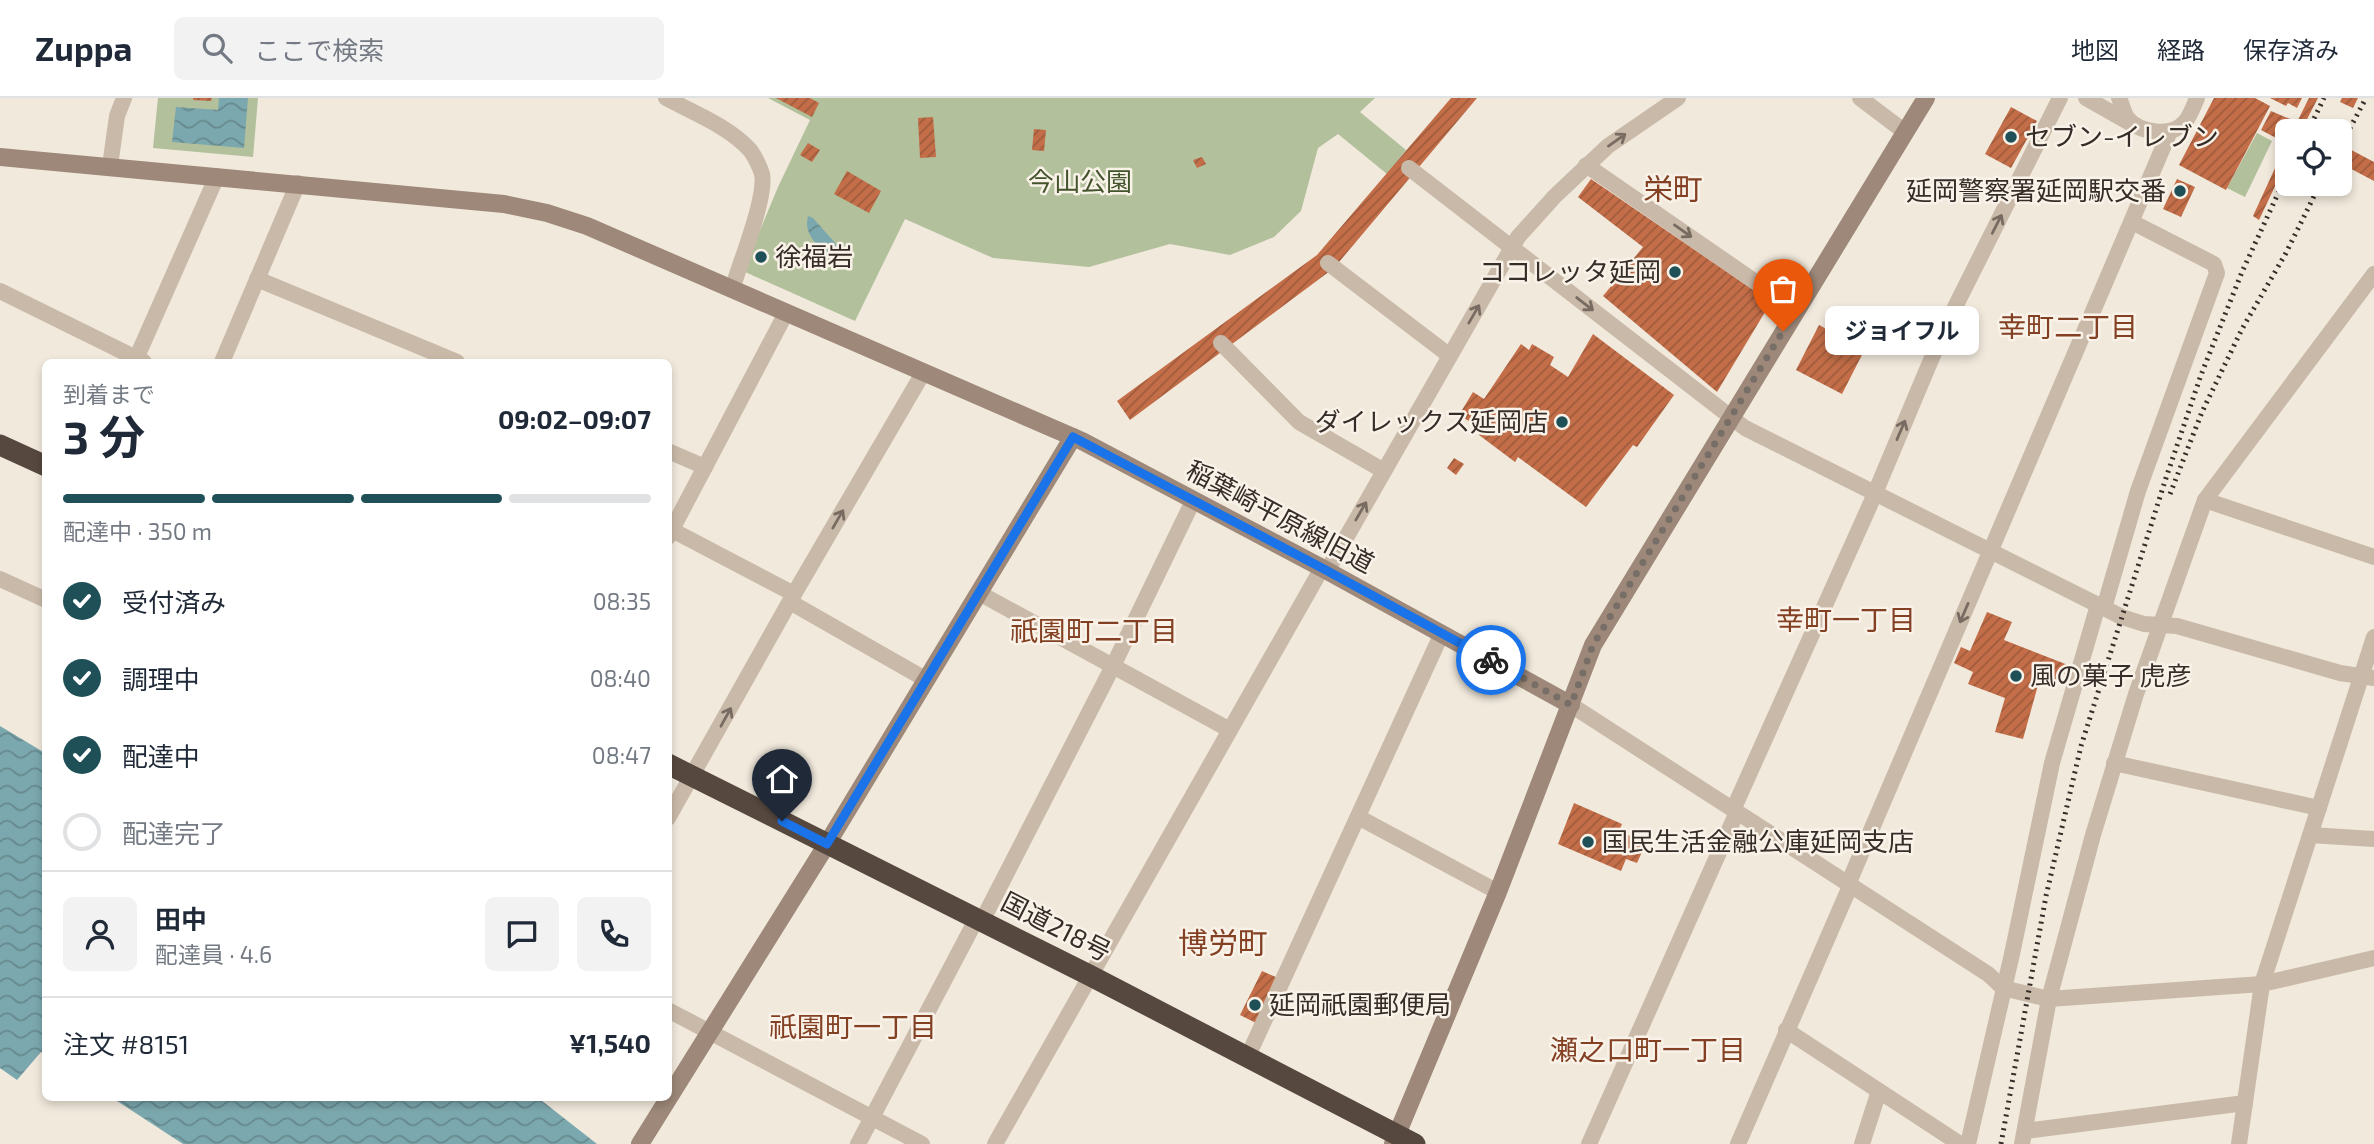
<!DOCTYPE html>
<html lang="ja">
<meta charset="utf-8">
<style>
body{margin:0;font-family:"Exo 2","Noto Sans JP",sans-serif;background:#f2f2f3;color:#1f2937;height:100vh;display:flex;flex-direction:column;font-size:26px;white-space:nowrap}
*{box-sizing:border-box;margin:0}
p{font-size:23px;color:#747a83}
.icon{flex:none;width:38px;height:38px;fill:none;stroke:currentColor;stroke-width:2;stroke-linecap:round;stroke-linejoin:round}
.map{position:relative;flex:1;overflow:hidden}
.side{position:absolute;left:42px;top:261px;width:630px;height:742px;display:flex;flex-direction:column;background:#fff;border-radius:10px;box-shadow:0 4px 10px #0003}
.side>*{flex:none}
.fabs{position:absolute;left:2275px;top:21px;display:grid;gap:14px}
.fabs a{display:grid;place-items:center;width:77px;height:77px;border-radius:10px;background:#fff;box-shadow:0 4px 10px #0003;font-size:35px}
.pin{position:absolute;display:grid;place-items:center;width:60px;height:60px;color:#fff;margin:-72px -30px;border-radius:50% 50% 50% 0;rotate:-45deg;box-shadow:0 0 7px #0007}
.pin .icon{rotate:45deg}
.courier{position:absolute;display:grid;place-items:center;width:70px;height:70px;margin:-35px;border:5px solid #1a73e8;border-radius:50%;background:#fff;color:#222;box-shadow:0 2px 9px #0007}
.bubble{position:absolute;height:49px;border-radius:10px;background:#fff;box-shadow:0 4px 10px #0003;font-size:23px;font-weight:700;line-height:49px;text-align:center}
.headline em{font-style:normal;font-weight:700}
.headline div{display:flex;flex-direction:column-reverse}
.headline{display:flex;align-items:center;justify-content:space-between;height:119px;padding:0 21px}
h1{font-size:46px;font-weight:700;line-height:52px}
.bar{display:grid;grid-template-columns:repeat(4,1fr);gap:10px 7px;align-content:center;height:84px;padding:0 21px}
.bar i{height:9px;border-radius:5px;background:#e0e1e3}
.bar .selected{background:#1f4f57}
.bar p{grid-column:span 4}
.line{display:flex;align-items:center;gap:18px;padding:0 21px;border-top:2px solid #e0e1e3}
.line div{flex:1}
.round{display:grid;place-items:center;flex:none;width:74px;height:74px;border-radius:10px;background:#f2f2f3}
ol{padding:0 21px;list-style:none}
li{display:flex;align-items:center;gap:21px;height:77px}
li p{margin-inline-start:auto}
li .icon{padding:7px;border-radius:50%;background:#1f4f57;color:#fff;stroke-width:4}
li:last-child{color:#747a83}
li i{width:38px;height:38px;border:4px solid #e0e1e3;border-radius:50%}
header{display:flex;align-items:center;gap:42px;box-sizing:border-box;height:98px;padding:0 35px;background:#fff;border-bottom:2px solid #e0e1e3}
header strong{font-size:33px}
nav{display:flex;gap:38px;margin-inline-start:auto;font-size:24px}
.search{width:490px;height:63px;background:#f2f2f3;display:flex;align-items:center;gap:18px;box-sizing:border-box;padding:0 24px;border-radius:10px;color:#747a83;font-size:26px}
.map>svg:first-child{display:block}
</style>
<header>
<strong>Zuppa</strong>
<div class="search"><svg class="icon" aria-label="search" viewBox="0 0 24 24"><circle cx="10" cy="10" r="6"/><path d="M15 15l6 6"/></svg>ここで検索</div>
<nav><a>地図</a><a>経路</a><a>保存済み</a></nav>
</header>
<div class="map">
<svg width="2374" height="1046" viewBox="0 0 2374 1046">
<defs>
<pattern id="water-waves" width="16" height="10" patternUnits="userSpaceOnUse" patternTransform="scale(1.75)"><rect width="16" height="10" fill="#7ba8ae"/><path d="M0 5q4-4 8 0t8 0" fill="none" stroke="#66898e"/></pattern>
<pattern id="building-hatch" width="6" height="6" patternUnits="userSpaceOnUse" patternTransform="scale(1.75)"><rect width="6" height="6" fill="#c36e48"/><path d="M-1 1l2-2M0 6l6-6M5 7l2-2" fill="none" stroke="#9f5b3c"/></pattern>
</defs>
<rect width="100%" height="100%" fill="#f1e9dc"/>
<g fill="#b2c09c">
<path d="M158,0H258L253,59L153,50Z"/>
<path d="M768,0H1375L1360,14L1406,52L1387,76L1338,36L1318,50L1301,113L1274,139L1230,157L1170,146L1089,169L993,160L905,121L855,223L743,173L778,89L810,22Z"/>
<path d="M2257,35L2272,43L2245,99L2227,90Z"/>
</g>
<g fill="url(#water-waves)">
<path d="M219,0H248L244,50L172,44L176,9L218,12Z"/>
<path d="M808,118L813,120L836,146L838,155L832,160C819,148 803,138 808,118Z"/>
<path d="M0,628L45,655V957L41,954L17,982L0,970Z"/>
<path d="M111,999H537L597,1046H183Z"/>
</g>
<g fill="url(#building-hatch)">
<path d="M193,0H212L211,3L193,2Z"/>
<path d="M776,0H810L819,5L812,19Z"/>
<path d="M1451,0H1477L1334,170L1130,322L1117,303L1317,157Z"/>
<path d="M2214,0H2255L2270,8L2226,92L2179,67Z"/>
<path d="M2270,0H2302L2297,10L2288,5L2286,8Z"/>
<path d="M2309,0H2318L2304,27L2315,33H2287V38L2282,35L2278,41L2261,32L2271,13L2297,24Z"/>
<path d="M2342,0H2358L2353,10L2340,4Z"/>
<path d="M2011,9L2037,23L2011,70L1985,56Z"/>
<path d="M933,19L936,59L920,60L918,20Z"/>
<path d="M1034,31L1046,32L1044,53L1032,52Z"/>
<path d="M2287,44V63L2259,122L2253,118Z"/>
<path d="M808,45L820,52L812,64L800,57Z"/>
<path d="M2340,46L2374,64V83L2340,65Z"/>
<path d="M1202,59L1206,66L1197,70L1193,62Z"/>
<path d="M847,73L881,93L869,115L834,96Z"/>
<path d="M1591,81L1771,204L1717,294L1603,198L1643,149L1578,99Z"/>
<path d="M2177,81L2195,89L2181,119L2163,111Z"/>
<path d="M1819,227L1865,251L1842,296L1796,272Z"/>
<path d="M1593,236L1674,297L1637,349L1633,347L1586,409L1518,359L1515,364L1479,337L1483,332L1459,317L1473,294L1484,301L1521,246L1529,252L1532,246L1554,259L1550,267L1568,279Z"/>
<path d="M1454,360L1464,366L1456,377L1447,370Z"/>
<path d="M1987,514L2012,524L2004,542L2068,567L2065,576L2061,575L2058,584L2040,580L2023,641L1995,634L2005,600L1968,586L1973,574L1954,565L1961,549L1970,553Z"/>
<path d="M1574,705L1622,726L1619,733L1646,745L1637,765L1626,761L1621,773L1558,746Z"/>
<path d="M1262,873L1278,880L1256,925L1240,917Z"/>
</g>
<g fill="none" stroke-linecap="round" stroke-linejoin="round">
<g stroke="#c9b9a8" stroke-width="16">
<path d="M666,0C694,15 728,28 750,52C754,57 760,69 762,76C767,99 739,167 732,192"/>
<path d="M1860,0L1905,34"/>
<path d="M2086,0L2130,25"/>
<path d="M2119,0C2122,6 2124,16 2128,21C2140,35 2171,39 2184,25C2190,19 2194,7 2197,0"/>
<path d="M1586,67L1796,212"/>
<path d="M110,68L117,18L124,0"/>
<path d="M1409,70L1745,330L2122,519L2144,526L2177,528L2340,575L2374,580"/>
<path d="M1328,165L1450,258"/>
<path d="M257,181L457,264"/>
<path d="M0,193L144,264"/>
<path d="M1221,245L1299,324L1384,373"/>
<path d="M136,261L217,78"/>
<path d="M222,264L298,85"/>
<path d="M668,353L705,369"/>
<path d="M2205,402L2374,459"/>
<path d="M672,432L794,496"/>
<path d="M668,439L786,215"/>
<path d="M1327,473L1518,139L1555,98L1608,48L1678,0"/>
<path d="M0,481L46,502"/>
<path d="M979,495L1230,632"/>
<path d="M790,504L925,581"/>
<path d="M2104,510L2138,393L2217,175L2214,166L2132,124"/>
<path d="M1571,607L1988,876L2003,890L2049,901L2262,886L2374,860"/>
<path d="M2114,665L2319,710"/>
<path d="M1733,712L1870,407L1944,231L2060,0"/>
<path d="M1358,719L1498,794"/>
<path d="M668,720L794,496L923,275"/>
<path d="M2310,737L2374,741"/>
<path d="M1849,784L2170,33"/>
<path d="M982,823L1113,568L1193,403"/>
<path d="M668,912L922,1046"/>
<path d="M1786,932L1960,1046"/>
<path d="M1248,958L1442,535"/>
<path d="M2025,1033L2245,1005"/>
<path d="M858,1046L977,820"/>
<path d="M995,1046L1322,470"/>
<path d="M1589,1046L1737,714"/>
<path d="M1738,1046L1851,786"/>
<path d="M1862,1046L1879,993"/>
<path d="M1968,1046L2012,856L2052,665L2098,507"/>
<path d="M2022,1046L2049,901L2093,737L2136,596L2205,402L2374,176"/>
<path d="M2239,1046L2262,886L2374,539"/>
</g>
<g stroke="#9d8879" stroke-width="18">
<path d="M0,59L504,106L547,115L587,128L1082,343L1322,470L1571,607"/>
<path d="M640,1046L827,746L1073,339"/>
<path d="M1393,1046L1498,794L1593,547L1926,0"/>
</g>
<g stroke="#57483f" stroke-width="21">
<path d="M0,347L46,368"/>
<path d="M668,666L1089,877L1415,1046"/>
</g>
<g stroke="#362d28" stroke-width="5" stroke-dasharray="2 5" stroke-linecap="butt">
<path d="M2308,33L2324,0"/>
<path d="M2340,49L2366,0"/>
<path d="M2170,396L2202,314L2242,231L2286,155L2320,86"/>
<path d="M2001,1046L2046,798L2081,648L2166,380L2201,277L2242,174L2287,76"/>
</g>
</g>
<defs><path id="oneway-shaft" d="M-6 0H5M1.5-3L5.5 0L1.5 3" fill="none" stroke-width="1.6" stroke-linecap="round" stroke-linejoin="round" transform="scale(1.75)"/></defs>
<g stroke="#786c62">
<use href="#oneway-shaft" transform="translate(1617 42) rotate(-35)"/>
<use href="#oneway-shaft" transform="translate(1997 126) rotate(-63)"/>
<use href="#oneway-shaft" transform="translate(1683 133) rotate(35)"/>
<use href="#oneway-shaft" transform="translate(1585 206) rotate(38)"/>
<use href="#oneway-shaft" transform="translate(1474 216) rotate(-60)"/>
<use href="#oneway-shaft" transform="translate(1901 332) rotate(-67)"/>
<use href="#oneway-shaft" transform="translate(1361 413) rotate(-60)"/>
<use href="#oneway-shaft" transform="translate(838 421) rotate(-60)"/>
<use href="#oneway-shaft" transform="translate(1964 515) rotate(113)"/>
<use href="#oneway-shaft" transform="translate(726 619) rotate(-61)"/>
</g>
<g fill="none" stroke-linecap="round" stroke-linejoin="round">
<path stroke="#776f67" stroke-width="7" stroke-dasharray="0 12.6" d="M1491,562L1571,607L1593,547L1783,233"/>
<path stroke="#1a73e8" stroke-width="9" d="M782,723L827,746L1073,339L1322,470L1491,562"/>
</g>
<g fill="#1f4f57" stroke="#f9f2e8" stroke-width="2.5">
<circle cx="2011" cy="39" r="7"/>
<circle cx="2180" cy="93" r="7"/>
<circle cx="761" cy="159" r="7"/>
<circle cx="1675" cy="174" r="7"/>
<circle cx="1562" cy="324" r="7"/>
<circle cx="2016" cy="578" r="7"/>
<circle cx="1588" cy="744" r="7"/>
<circle cx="1255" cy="907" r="7"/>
</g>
<g text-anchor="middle" stroke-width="5" stroke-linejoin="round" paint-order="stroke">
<g font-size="26" fill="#362d28" stroke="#f9f2e8" text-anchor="start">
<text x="2025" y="48">セブン-イレブン</text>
<text x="2166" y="102" text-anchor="end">延岡警察署延岡駅交番</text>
<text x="775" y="168">徐福岩</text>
<text x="1661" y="183" text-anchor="end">ココレッタ延岡</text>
<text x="1548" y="333" text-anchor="end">ダイレックス延岡店</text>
<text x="2030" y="587">風の菓子 虎彦</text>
<text x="1602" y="753">国民生活金融公庫延岡支店</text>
<text x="1269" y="916">延岡祇園郵便局</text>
</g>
<g font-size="26" fill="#43542c" stroke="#f9f2e8">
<text x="1080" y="93">今山公園</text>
</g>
<g font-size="26" fill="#362d28" stroke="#f9f2e8">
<text transform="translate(1280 419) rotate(28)" y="9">稲葉崎平原線旧道</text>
<text transform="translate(1056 829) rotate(27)" y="9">国道218号</text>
</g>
<g font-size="28" fill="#834023" stroke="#f9f2e8">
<text x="2068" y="239">幸町二丁目</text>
<text x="1846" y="532">幸町一丁目</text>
<text x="1094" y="543">祇園町二丁目</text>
<text x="853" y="939">祇園町一丁目</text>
<text x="1648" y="962">瀬之口町一丁目</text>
</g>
<g font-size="30" fill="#834023" stroke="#f9f2e8">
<text x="1673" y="102">栄町</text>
<text x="1223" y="856">博労町</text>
</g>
</g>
</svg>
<div class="fabs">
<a><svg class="icon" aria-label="locate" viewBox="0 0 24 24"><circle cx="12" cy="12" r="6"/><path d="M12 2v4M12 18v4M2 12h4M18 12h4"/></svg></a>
</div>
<div class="pin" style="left:1783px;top:233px;background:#ea580c"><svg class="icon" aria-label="bag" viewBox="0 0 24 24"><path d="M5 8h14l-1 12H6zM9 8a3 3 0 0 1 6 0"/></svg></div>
<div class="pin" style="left:782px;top:723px;background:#1f2937"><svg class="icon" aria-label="home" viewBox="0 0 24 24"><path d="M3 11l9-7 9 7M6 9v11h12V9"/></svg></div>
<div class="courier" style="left:1491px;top:562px"><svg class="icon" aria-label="bike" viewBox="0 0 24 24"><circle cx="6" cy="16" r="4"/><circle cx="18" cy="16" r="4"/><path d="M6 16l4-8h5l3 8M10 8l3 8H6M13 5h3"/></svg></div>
<div class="bubble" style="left:1825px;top:208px;width:154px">ジョイフル</div>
<section class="side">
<div class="headline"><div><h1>3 分</h1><p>到着まで</p></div><em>09:02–09:07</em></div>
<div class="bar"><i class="selected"></i><i class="selected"></i><i class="selected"></i><i></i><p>配達中 · 350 m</p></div>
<ol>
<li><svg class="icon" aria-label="check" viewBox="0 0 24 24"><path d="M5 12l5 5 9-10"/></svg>受付済み<p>08:35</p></li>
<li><svg class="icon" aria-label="check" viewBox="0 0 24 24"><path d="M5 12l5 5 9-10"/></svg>調理中<p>08:40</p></li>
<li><svg class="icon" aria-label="check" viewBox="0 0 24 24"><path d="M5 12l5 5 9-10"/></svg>配達中<p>08:47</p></li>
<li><i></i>配達完了</li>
</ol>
<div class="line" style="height:126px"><a class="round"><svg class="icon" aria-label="person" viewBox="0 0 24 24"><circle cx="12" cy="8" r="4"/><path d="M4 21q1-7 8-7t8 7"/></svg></a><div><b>田中</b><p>配達員 · 4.6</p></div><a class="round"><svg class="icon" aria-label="chat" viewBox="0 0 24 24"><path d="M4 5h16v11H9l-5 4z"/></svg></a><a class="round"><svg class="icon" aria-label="phone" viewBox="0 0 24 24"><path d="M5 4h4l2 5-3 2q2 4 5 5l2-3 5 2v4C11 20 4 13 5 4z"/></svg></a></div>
<div class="line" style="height:91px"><div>注文 #8151</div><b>¥1,540</b></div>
</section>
</div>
